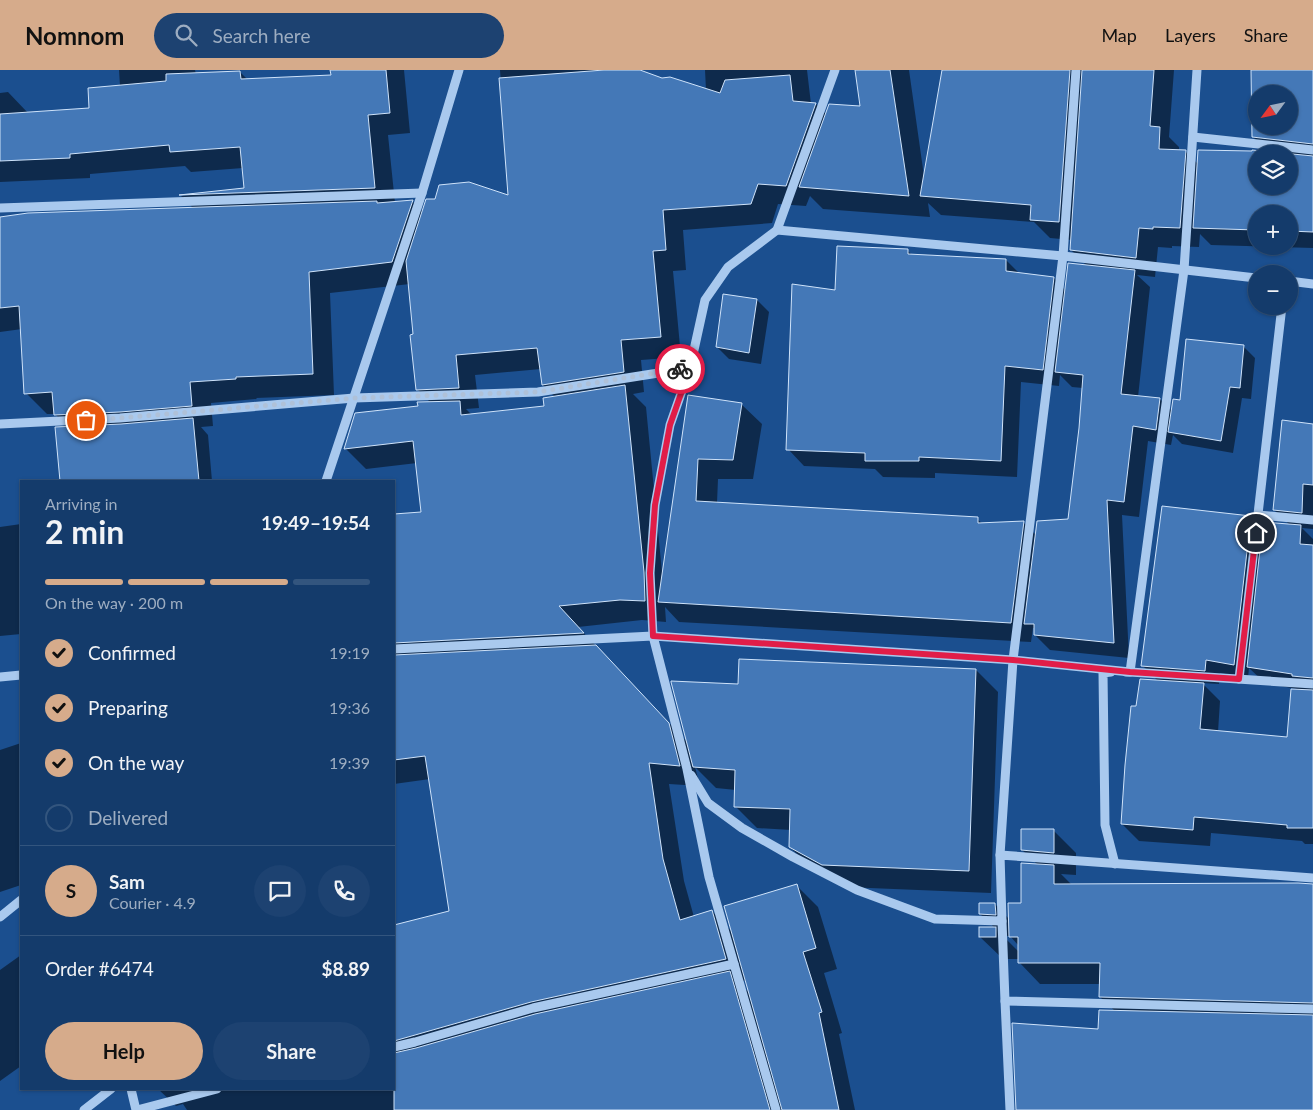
<!DOCTYPE html>
<meta charset="utf-8">
<style>
body{margin:0;font-family:Lato,sans-serif;background:#1d4271;color:#f1f3f6;height:100vh;display:flex;flex-direction:column;font-size:19px;white-space:nowrap}
*{box-sizing:border-box;margin:0}
p{font-size:16px;color:#9dadc1}
.icon{flex:none;width:28px;height:28px;fill:none;stroke:currentColor;stroke-width:2;stroke-linecap:round;stroke-linejoin:round}
.map{position:relative;flex:1;overflow:hidden}
.panel{position:absolute;left:20px;top:410px;width:375px;height:610px;display:flex;flex-direction:column;background:#143b6b;border-radius:0px;box-shadow:0 1px 4px #0004,0 0 0 1px #33557e}
.panel>*{flex:none}
.needle{width:32px;rotate:237deg}
.controls{position:absolute;left:1248px;top:15px;display:grid;gap:10px}
.controls a{display:grid;place-items:center;width:50px;height:50px;border-radius:50%;background:#143b6b;box-shadow:0 1px 4px #0004,0 0 0 1px #33557e;font-size:25px}
.pin{position:absolute;display:grid;place-items:center;width:42px;height:42px;color:#fff;margin:-21px;border:2px solid #fff;border-radius:50%;box-shadow:0 1px 5px #0007}
.courier{position:absolute;display:grid;place-items:center;width:50px;height:50px;margin:-25px;border:4px solid #e11d48;border-radius:50%;background:#fff;color:#222;box-shadow:0 1px 6px #0007}
.headline em{font-style:normal;font-weight:700}
.headline div{display:flex;flex-direction:column-reverse}
.headline{display:flex;align-items:center;justify-content:space-between;height:85px;padding:0 25px}
h1{font-size:32px;font-weight:700;line-height:38px}
.bar{display:grid;grid-template-columns:repeat(4,1fr);gap:8px 5px;align-content:center;height:60px;padding:0 25px}
.bar i{height:6px;border-radius:4px;background:#33557e}
.bar .active{background:#d6ab8b}
.bar p{grid-column:span 4}
.line{display:flex;align-items:center;gap:12px;padding:0 25px;border-top:1px solid #33557e}
.line div{flex:1}
.round{display:grid;place-items:center;flex:none;width:52px;height:52px;border-radius:26px;background:#1d4271}
ol{padding:0 25px;list-style:none}
li{display:flex;align-items:center;gap:15px;height:55px}
li p{margin-inline-start:auto}
li .icon{padding:5px;border-radius:50%;background:#d6ab8b;color:#111;stroke-width:4}
li:last-child{color:#9dadc1}
li i{width:28px;height:28px;border:2px solid #33557e;border-radius:50%}
.cta{display:flex;gap:10px;margin-top:auto;padding:10px 25px}
.cta a{flex:1;height:58px;border-radius:30px;background:#d6ab8b;color:#111;font-size:20px;font-weight:700;line-height:58px;text-align:center}
.cta a+a{background:#1d4271;color:#f1f3f6}
header{display:flex;align-items:center;gap:30px;box-sizing:border-box;height:70px;padding:0 25px;background:#d6ab8b;color:#111}
header strong{font-size:24px}
nav{display:flex;gap:28px;margin-inline-start:auto;font-size:18px}
.search{width:350px;height:45px;background:#1d4271;display:flex;align-items:center;gap:12px;box-sizing:border-box;padding:0 18px;border-radius:28px;color:#9dadc1;font-size:19px}
.map>svg:first-child{display:block}
</style>
<header>
<strong>Nomnom</strong>
<div class="search"><svg class="icon" aria-label="search" viewBox="0 0 24 24"><circle cx="10" cy="10" r="6"/><path d="M15 15l6 6"/></svg>Search here</div>
<nav><a>Map</a><a>Layers</a><a>Share</a></nav>
</header>
<div class="map">
<svg width="1313" height="1040" viewBox="0 0 1313 1040">
<rect width="100%" height="100%" fill="#1b4f8f"/>
<g fill="#0007" fill-rule="evenodd">
<path d="M119,0H195L196,4L240,2L248,10L332,6V0H404L410,63L388,65L395,133L413,132L423,142L510,127L500,0H636L662,9L706,20L705,0H807L811,34H816L827,45L862,38L856,0H909L924,106L944,0H1174L1169,67L1179,77V81H1185L1198,94L1199,81L1269,83L1253,67L1252,0H1313V178L1211,175L1200,164L1199,177L1172,176V178L1158,177L1155,207L1137,205L1150,217L1138,327L1160,329L1173,342L1181,331L1243,276L1255,288L1251,329L1242,328L1233,383L1182,374L1173,365L1171,375L1148,371L1139,447L1122,445L1129,588L1050,580L1035,565V558H1033L1031,572L679,552L665,537L666,552L642,550L578,557L689,674L739,615L976,600L998,622L991,823L845,817L812,799L790,777L791,760L757,758L735,736L736,720L716,718L695,697L700,716L669,714L684,811L694,847L712,841L733,863L797,816L818,837L837,899L824,903L842,963L839,964L855,1040H187L183,1034L176,1036L158,1019H394V857L451,842L430,709L394,714V446L422,443L417,393L366,399L345,378L419,337L431,333L417,319L415,265L410,214L330,223L334,325L256,328L257,329L211,333L213,356L201,357L208,365L212,411H62L57,359L69,358L55,344H47L26,323L22,259L0,262V148L194,139L181,126L245,119L243,98L191,102L185,96L90,104V108L0,112V23L8,22L28,43L91,40L120,16ZM1256,24H1289V56H1256ZM1256,84H1289V116H1256ZM810,126L823,139L930,147L928,133L941,145L1034,152L1050,168L1072,170L1071,180L1087,196L1066,221L1054,208L1020,204L1006,190L913,186L908,181L836,221L788,379L804,396L875,399L883,407L935,408V403L1017,407L1021,312L1059,316L1060,305L1072,317L1083,318L1080,358L1069,450L1036,465L1023,452L983,454L977,449L717,433L718,409H753L762,354L741,334L689,326L663,502H662L646,337L633,324L644,322L641,290L681,287L673,201L686,200L683,160L772,153L778,134L806,136ZM1256,144H1289V176H1256ZM541,299L543,315L555,327L545,337L472,345L466,339L479,338L475,305ZM746,910L750,924L739,912Z"/>
<path d="M757,230L769,242L761,294L729,289L717,277Z"/>
<path d="M1313,355V459L1302,458L1313,469V774H1305L1302,771L1211,763L1210,776L1139,771L1122,754L1137,637L1158,611L1143,596L1164,437L1251,448L1264,460L1290,455L1274,440ZM1249,598L1265,613L1297,619L1288,669L1218,662L1220,631L1202,613L1219,614L1220,603L1248,608Z"/>
<path d="M21,454V564L0,566V457Z"/>
<path d="M21,673V815L0,822V680Z"/>
<path d="M1053,760L1076,783V805L1061,804L1072,815H1313V1040H1017L1099,960L1115,941L1100,927L1101,914H1040L1019,892V889H1003L980,867L995,858L980,844L995,834L1009,849L1022,834L1038,795L1022,780ZM1003,866H1010L1019,876V882Z"/>
<path d="M21,885V996L0,1011V900Z"/>
</g>
<g fill="#4478b7" stroke="#cfe3fa" fill-rule="evenodd">
<path d="M330,0H386L390,43L368,45L375,118L179,125L244,118L240,77L170,82L169,75L70,84V88L0,91V44L89,38L88,18L166,11V4L240,1L241,9L331,5Z"/>
<path d="M604,0H640L662,8L670,7L720,23L725,10L790,5L793,31L816,33L786,116L758,114L751,134L663,140L666,180L653,181L661,267L621,270L624,302L542,315L537,278L456,285L459,318L416,320L410,265L413,264L406,191L426,129H435L439,115L469,112L508,125L499,8Z"/>
<path d="M855,0H890L909,126L799,117L829,34L860,36Z"/>
<path d="M942,0H1070L1059,152L1030,150L1031,135L920,126Z"/>
<path d="M1082,0H1154L1150,56L1160,57L1159,79L1186,80L1180,158L1153,157V159L1139,158L1136,188L1070,180Z"/>
<path d="M1251,0H1313V74L1252,67ZM1256,24H1289V56H1256Z"/>
<path d="M1198,80L1252,81V80L1313,86V162L1289,161V144H1256V160L1193,158ZM1256,84H1289V116H1256Z"/>
<path d="M413,130L392,192L309,202L313,304L236,307V309L190,312L192,336L120,342L54,345L52,322L24,324L19,236L0,238V147L28,143L377,131V133Z"/>
<path d="M837,176L908,179V184L1006,189V201L1054,207L1043,300L1005,296L1001,391L919,387V391H865V383L786,380L792,214L835,220Z"/>
<path d="M1068,193L1135,200L1121,324L1160,328L1156,360L1133,356L1124,432L1107,430L1114,573L1034,565V554H1024L1037,451L1068,449L1079,358L1083,305L1055,302Z"/>
<path d="M723,224L757,229L749,283L716,277Z"/>
<path d="M1186,269L1244,275L1240,318L1230,317L1221,371L1168,362L1173,329L1180,330Z"/>
<path d="M625,315L644,502L645,531L620,530L559,536L584,563L394,573V444L421,442L413,371L344,379L355,343L418,336L417,332L460,331L461,345L544,336L543,328Z"/>
<path d="M688,325L742,333L733,390L698,389L696,431L978,447V453L1024,451L1011,553L658,532Z"/>
<path d="M193,348L199,411H60L55,357L121,354Z"/>
<path d="M1282,350L1313,354V415L1303,414L1302,443L1273,440Z"/>
<path d="M1162,436L1251,446L1234,595L1206,590L1205,601L1141,596Z"/>
<path d="M1263,452L1301,455L1300,474L1313,475V608L1292,606V604L1247,597Z"/>
<path d="M596,575L669,653L680,696L649,693L663,789L680,850L712,840L726,889L531,932L394,971V855L449,841L425,686L394,690V585Z"/>
<path d="M739,589L976,599L969,801L822,795L789,777L790,739L734,737L735,700L693,697L671,612V611L738,614Z"/>
<path d="M1140,609L1204,613L1200,659L1287,667L1291,619L1313,620V758H1287V755L1194,747L1193,760L1121,754L1125,695L1131,636H1136Z"/>
<path d="M1021,759H1054V783L1021,780Z"/>
<path d="M1021,793L1054,795V814L1298,813L1313,814V933L1099,927L1100,893H1018V867H1009L1008,833H1021Z"/>
<path d="M797,814L816,878L803,882L822,942L819,943L839,1040H782L724,836Z"/>
<path d="M979,833H995L996,845L979,844Z"/>
<rect x="979" y="857" width="17" height="10"/>
<path d="M730,901L770,1040H394V983L416,978L535,944Z"/>
<path d="M1099,940L1313,945V1040H1016L1012,953L1098,959Z"/>
</g>
<g fill="none" stroke-linecap="round" stroke-linejoin="round">
<g stroke="#a9c9ee" stroke-width="9">
<path d="M1193,67L1313,80"/>
<path d="M0,138L422,123"/>
<path d="M777,160L1063,186L1256,208"/>
<path d="M1289,211L1313,214"/>
<path d="M0,354L120,348L354,328L538,322L690,298"/>
<path d="M326,411L422,123L459,0"/>
<path d="M1258,445L1313,450"/>
<path d="M394,579L653,566L1013,590L1130,602L1313,614"/>
<path d="M1111,602L1103,603L1105,755L1115,794"/>
<path d="M1126,602H1130L1184,200L1197,0"/>
<path d="M0,607L21,605"/>
<path d="M1239,609L1282,236"/>
<path d="M691,705L708,733L742,758L793,787L857,820L935,849L1002,851L1000,785L1313,808"/>
<path d="M1000,785L1013,590L1063,186L1076,0"/>
<path d="M0,847L21,830"/>
<path d="M1002,851L1005,931L1313,939"/>
<path d="M1005,931L1010,1040"/>
<path d="M394,977L415,972L533,938L734,894"/>
<path d="M131,1019L136,1040"/>
<path d="M84,1040L111,1019"/>
<path d="M137,1040L217,1019"/>
<path d="M776,1040L709,807L687,699L653,566L650,503L655,435L670,355L690,298L705,230L728,197L777,160L835,0"/>
</g>
</g>
<g fill="none" stroke-linecap="round" stroke-linejoin="round">
<path stroke="#afc1d8" stroke-width="5" stroke-dasharray="0 9" d="M86,350L120,348L354,328L538,322L680,299"/>
<path stroke="#e11d48" stroke-width="6" d="M680,299L690,298L670,355L655,435L650,503L653,566L1013,590L1130,602L1239,609L1256,463"/>
</g>
</svg>
<div class="controls">
<a><svg class="needle" viewBox="-14 -14 28 28"><path d="M0-13l5 13h-10z" fill="#e53935"/><path d="M0 13l5-13h-10z" fill="#9dadc1"/></svg></a>
<a><svg class="icon" aria-label="layers" viewBox="0 0 24 24"><path d="M12 4l9 5-9 5-9-5zM3 14l9 5 9-5"/></svg></a>
<a>+</a>
<a>−</a>
</div>
<div class="pin" style="left:86px;top:350px;background:#ea580c"><svg class="icon" aria-label="bag" viewBox="0 0 24 24"><path d="M5 8h14l-1 12H6zM9 8a3 3 0 0 1 6 0"/></svg></div>
<div class="pin" style="left:1256px;top:463px;background:#1f2937"><svg class="icon" aria-label="home" viewBox="0 0 24 24"><path d="M3 11l9-7 9 7M6 9v11h12V9"/></svg></div>
<div class="courier" style="left:680px;top:299px"><svg class="icon" aria-label="bike" viewBox="0 0 24 24"><circle cx="6" cy="16" r="4"/><circle cx="18" cy="16" r="4"/><path d="M6 16l4-8h5l3 8M10 8l3 8H6M13 5h3"/></svg></div>
<section class="panel">
<div class="headline"><div><h1>2 min</h1><p>Arriving in</p></div><em>19:49–19:54</em></div>
<div class="bar"><i class="active"></i><i class="active"></i><i class="active"></i><i></i><p>On the way · 200 m</p></div>
<ol>
<li><svg class="icon" aria-label="check" viewBox="0 0 24 24"><path d="M5 12l5 5 9-10"/></svg>Confirmed<p>19:19</p></li>
<li><svg class="icon" aria-label="check" viewBox="0 0 24 24"><path d="M5 12l5 5 9-10"/></svg>Preparing<p>19:36</p></li>
<li><svg class="icon" aria-label="check" viewBox="0 0 24 24"><path d="M5 12l5 5 9-10"/></svg>On the way<p>19:39</p></li>
<li><i></i>Delivered</li>
</ol>
<div class="line" style="height:90px"><b class="round" style="background:#d6ab8b;color:#111">S</b><div><b>Sam</b><p>Courier · 4.9</p></div><a class="round"><svg class="icon" aria-label="chat" viewBox="0 0 24 24"><path d="M4 5h16v11H9l-5 4z"/></svg></a><a class="round"><svg class="icon" aria-label="phone" viewBox="0 0 24 24"><path d="M5 4h4l2 5-3 2q2 4 5 5l2-3 5 2v4C11 20 4 13 5 4z"/></svg></a></div>
<div class="line" style="height:65px"><div>Order #6474</div><b>$8.89</b></div>
<div class="cta"><a>Help</a><a>Share</a></div>
</section>
</div>
